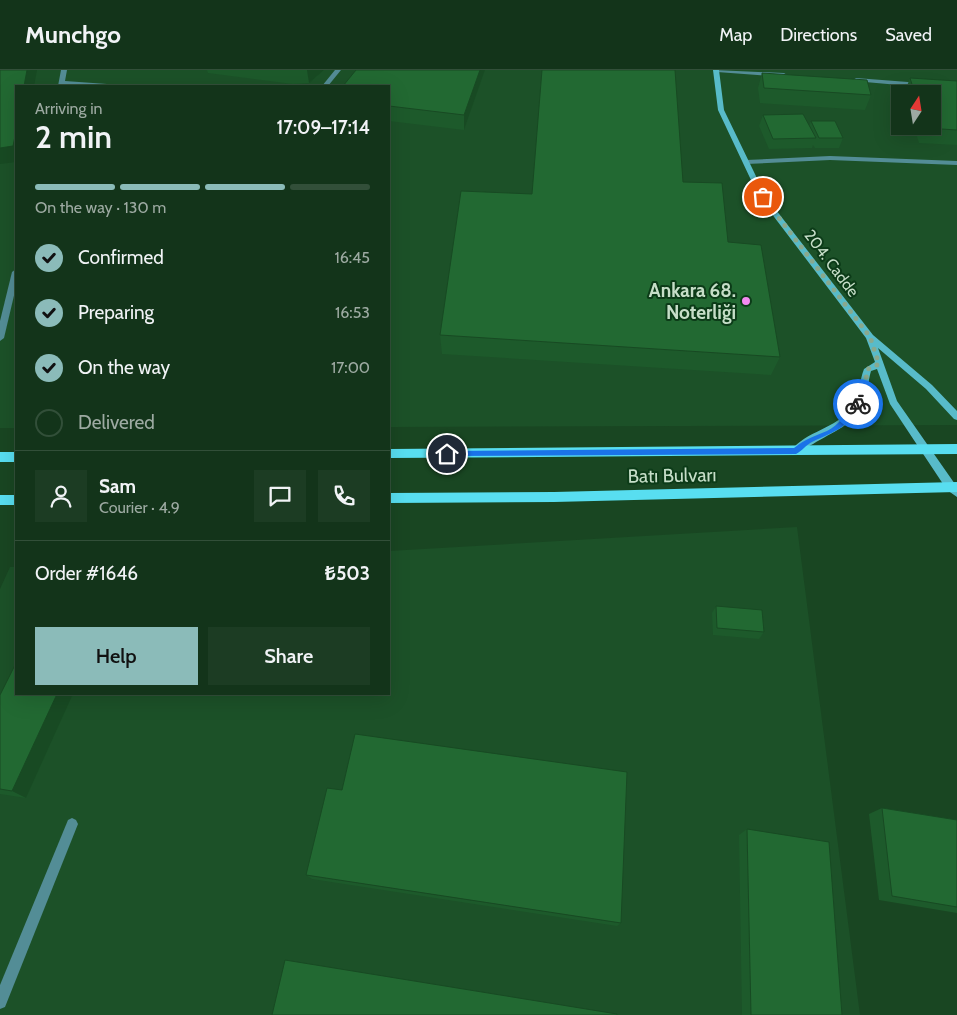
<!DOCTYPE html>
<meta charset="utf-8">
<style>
body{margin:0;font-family:Cabin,sans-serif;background:#1c3c23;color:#f1f3f6;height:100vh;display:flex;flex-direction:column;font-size:19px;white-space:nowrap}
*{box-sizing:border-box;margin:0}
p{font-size:16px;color:#9daaa2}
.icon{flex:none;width:28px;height:28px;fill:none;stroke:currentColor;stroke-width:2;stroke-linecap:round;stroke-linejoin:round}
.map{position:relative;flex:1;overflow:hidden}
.side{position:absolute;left:15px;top:15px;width:375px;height:610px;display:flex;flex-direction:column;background:#13341a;border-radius:0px;box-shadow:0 5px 20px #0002,0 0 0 1px #324f39}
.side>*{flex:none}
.needle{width:32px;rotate:12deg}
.tools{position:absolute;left:891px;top:15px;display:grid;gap:10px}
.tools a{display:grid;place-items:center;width:50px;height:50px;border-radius:0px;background:#13341a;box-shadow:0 5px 20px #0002,0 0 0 1px #324f39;font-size:25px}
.pin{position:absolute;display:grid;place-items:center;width:42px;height:42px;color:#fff;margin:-21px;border:2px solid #fff;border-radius:50%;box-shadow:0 1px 5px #0007}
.courier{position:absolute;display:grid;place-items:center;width:50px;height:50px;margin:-25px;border:4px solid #1a73e8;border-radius:50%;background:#fff;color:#222;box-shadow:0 1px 6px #0007}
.head em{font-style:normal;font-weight:600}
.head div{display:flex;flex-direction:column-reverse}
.head{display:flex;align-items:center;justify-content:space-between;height:85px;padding:0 20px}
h1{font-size:32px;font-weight:600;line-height:38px}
.bar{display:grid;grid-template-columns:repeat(4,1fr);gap:8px 5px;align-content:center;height:60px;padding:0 20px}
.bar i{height:6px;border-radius:4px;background:#324f39}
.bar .current{background:#8bbbb9}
.bar p{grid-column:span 4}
.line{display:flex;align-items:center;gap:12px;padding:0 20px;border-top:1px solid #324f39}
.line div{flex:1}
.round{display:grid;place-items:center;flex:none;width:52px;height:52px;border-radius:0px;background:#1c3c23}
ol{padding:0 20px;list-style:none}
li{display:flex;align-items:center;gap:15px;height:55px}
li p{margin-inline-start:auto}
li .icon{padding:5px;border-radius:50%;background:#8bbbb9;color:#111;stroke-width:4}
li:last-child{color:#9daaa2}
li i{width:28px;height:28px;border:2px solid #324f39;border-radius:50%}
.primary-button{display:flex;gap:10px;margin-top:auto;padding:10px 20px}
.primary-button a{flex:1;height:58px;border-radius:0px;background:#8bbbb9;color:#111;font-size:20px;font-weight:600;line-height:58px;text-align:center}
.primary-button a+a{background:#1c3c23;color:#f1f3f6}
header{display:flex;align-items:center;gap:30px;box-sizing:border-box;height:70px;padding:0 25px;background:#13341a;border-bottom:1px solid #324f39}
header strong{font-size:24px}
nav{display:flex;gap:28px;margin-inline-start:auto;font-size:18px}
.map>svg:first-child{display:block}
</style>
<header>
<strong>Munchgo</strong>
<nav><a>Map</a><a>Directions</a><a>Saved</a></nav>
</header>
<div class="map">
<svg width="957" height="945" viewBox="0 0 957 945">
<rect width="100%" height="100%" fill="#194622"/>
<g fill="#1c5128" fill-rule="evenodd">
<path d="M0,0H957V355L389,357V16H16V358H0ZM900,24H932V56H900Z"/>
<path d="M797,457L860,945H0V519L10,497H16V624H389V481Z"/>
</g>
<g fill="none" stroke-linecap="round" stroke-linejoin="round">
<g fill="#538d96" fill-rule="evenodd">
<path d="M61,0H67L65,11L107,14L110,16H58Z"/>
<path d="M335,0H341L328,16H322Z"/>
<path d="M714,0L784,3L787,5L784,7L717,2Z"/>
<path d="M856,8L921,13L924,15L921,17L854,11L853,10Z"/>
<path d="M830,86L957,91V95L830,90L746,94L743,92L746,90Z"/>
<path d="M16,199V217L4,268L0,271V251L12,202Z"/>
<path d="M72,748L76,750L78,754L5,937L0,939V915L68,750Z"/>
</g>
<path fill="#58bbc9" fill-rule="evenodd" d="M713,0H719L724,40L766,127L873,265L932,315L957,341V350L954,349L926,319L878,278L897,331L957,417V427L947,420L890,334L877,299L871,301C868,311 868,322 864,332C855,355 832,362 813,374C806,377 800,385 793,384L791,381C805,361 837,359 852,337C860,326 859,311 864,299L875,292L866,268L759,127L718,40Z"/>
<g fill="#58def0" fill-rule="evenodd">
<path d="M957,374V384L389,388V379Z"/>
<rect x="0" y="382" width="16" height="10"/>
<path d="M957,412V422L554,432L389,433V423L554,422Z"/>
<rect x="0" y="425" width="16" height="10"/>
</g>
</g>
<g fill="#1d5a2b">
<path d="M207,0H324L309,13L293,14L208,3Z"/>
<path d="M356,0H485L464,60L389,51V16Z"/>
<path d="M762,3L871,25L865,40L760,33L758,18Z"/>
<path d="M910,8L957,11V75L919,73L914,56H932V24H904Z"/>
<path d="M763,45L809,56L811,51L843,68L839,78H815L813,75L812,78L769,79L759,56Z"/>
<path d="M683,112L728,172L780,287L771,305L442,284L440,265L532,124Z"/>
<path d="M716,536L764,562L759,569L713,565L712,543Z"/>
<path d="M16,624H73L26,728L0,724V625Z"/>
<path d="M882,738L957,750V843L879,830L869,744Z"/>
<path d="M747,759L842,945H742L739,765Z"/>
<path d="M306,805L621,853L617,856L312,809Z"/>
</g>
<g fill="#184a23">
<path d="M27,0H37L34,16H24Z"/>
<path d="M307,0H324L309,13Z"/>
<path d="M480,0H485L464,60V45Z"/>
<path d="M16,61V92L0,94V78Z"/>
<path d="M57,624H73L26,728L12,721Z"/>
</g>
<g fill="#226932" stroke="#184a23">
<path d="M0,0H27L24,16H16V61L13,76L0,78Z"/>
<path d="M356,0H480L464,45L389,36V16H343Z"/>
<path d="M542,0H675L683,112L722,113L728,172L761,175L780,287L440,265L461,121L532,124Z"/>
<path d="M762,3L867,10L871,25L764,18Z"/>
<path d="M910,8L957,11V60L926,58V56H932V24H915Z"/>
<path d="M803,44L816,68L773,69L763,45Z"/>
<path d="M811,51H835L843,68H819Z"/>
<path d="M716,536L762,540L764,562L717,558Z"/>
<path d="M16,593V624H57L12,721L0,719V625Z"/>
<path d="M355,664L627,702L621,853L306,805L327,718L342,720Z"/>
<path d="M882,738L957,750V837L892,826Z"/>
<path d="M747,759L829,772L842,945H751Z"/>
<path d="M285,890L617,944V945H272Z"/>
</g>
<path fill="#1a73e8" d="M856,332L862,334C846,359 837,360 812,372C806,375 802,381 796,384L447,386L443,384L447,381L794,378C805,369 815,366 827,361C839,355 847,343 856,332Z"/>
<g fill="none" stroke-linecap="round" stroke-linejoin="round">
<path stroke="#89a98e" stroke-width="5" stroke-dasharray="0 9" d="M763,127L870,267L879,294L868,299L864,318L858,334"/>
</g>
<circle fill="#f38af1" stroke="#0c3b18" stroke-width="2" cx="746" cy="231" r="5"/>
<g text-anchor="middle" stroke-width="4" stroke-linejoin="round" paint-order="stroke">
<g font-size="16" fill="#c6dec8" stroke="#0c3b18">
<text transform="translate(832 193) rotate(53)" y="6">204. Cadde</text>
</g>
<g font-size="19" font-weight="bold" fill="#c6dec8" stroke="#0c3b18" text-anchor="end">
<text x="736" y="227">Ankara 68.<tspan x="736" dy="22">Noterliği</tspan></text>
</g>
<g font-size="19" fill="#c6dec8" stroke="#0c3b18">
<text transform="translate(672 405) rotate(-1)" y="7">Batı Bulvarı</text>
</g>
</g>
</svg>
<div class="tools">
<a><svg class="needle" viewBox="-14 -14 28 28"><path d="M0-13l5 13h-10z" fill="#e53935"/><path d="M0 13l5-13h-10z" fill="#9daaa2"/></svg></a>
</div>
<div class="pin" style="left:763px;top:127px;background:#ea580c"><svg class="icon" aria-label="bag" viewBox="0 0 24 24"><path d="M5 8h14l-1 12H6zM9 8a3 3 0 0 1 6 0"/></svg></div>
<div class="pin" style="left:447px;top:384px;background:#1f2937"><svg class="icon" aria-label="home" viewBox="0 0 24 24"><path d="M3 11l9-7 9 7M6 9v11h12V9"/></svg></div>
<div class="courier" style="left:858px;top:334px"><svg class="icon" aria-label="bike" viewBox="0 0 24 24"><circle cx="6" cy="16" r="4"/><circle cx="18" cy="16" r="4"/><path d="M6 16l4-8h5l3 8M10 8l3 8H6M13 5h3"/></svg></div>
<section class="side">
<div class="head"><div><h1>2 min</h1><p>Arriving in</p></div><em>17:09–17:14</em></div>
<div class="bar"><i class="current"></i><i class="current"></i><i class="current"></i><i></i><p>On the way · 130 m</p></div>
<ol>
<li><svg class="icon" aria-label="check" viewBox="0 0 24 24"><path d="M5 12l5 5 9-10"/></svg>Confirmed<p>16:45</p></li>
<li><svg class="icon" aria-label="check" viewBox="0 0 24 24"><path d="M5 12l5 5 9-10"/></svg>Preparing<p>16:53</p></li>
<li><svg class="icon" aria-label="check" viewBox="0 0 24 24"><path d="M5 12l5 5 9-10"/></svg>On the way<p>17:00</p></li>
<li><i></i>Delivered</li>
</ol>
<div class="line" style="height:90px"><a class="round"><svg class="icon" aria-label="person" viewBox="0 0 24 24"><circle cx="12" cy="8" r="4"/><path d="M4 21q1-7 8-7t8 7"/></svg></a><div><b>Sam</b><p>Courier · 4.9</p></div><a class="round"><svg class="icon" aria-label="chat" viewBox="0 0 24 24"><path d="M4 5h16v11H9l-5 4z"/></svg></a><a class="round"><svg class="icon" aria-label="phone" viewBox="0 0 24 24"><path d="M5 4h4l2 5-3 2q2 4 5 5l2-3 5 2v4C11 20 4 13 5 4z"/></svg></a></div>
<div class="line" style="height:65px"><div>Order #1646</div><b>₺503</b></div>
<div class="primary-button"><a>Help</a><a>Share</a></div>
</section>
</div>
